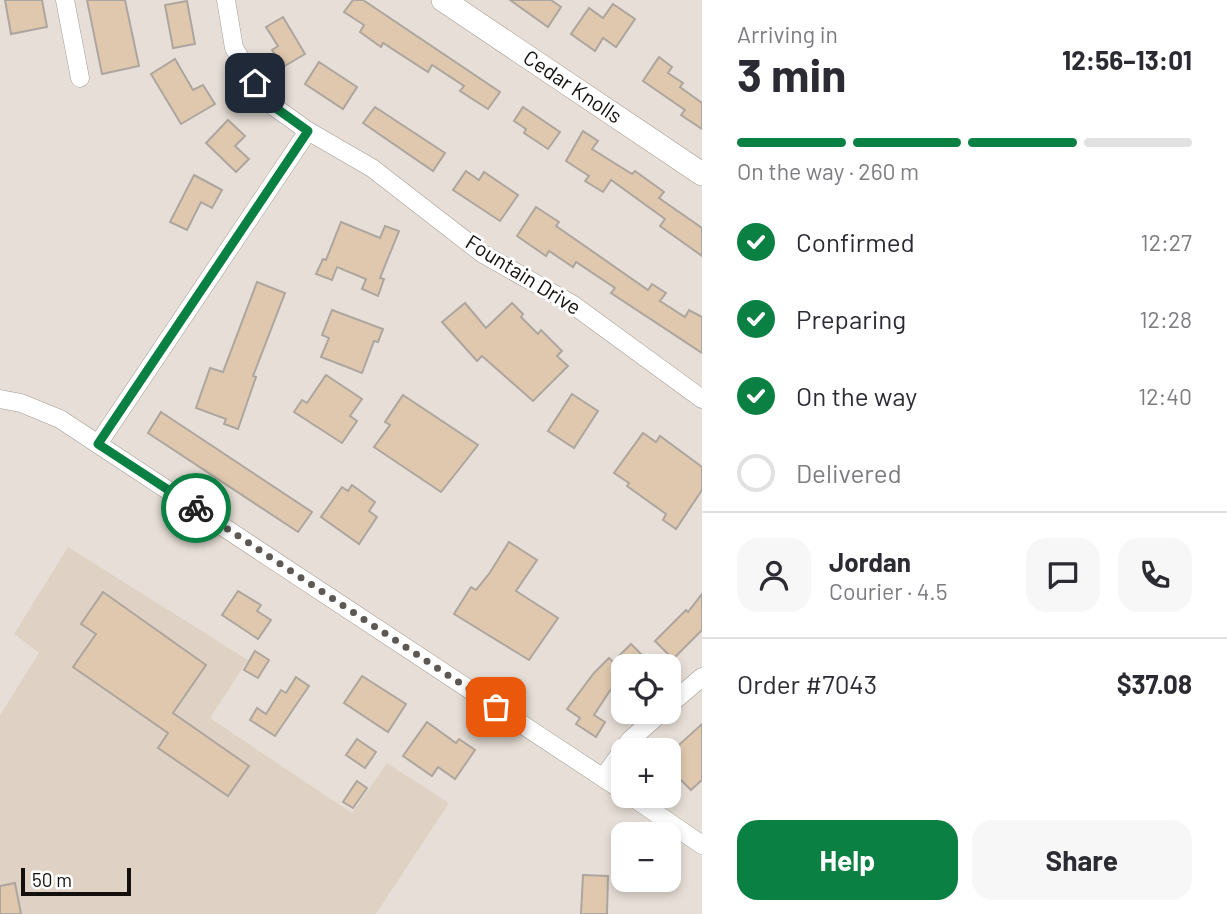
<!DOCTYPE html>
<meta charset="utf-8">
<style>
body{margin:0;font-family:Barlow,sans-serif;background:#f7f7f7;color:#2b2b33;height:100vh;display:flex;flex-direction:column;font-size:26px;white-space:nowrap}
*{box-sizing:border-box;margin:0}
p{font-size:23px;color:#7c7c81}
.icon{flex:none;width:38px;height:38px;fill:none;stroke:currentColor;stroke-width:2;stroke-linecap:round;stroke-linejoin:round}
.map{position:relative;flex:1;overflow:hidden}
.details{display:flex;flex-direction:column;background:#fff;width:525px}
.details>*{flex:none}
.controls{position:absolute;left:611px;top:654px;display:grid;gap:14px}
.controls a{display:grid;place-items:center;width:70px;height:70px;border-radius:14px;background:#fff;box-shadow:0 4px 10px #0003;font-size:35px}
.scale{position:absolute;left:21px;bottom:18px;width:110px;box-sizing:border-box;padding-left:7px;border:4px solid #120f0c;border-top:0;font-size:19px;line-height:24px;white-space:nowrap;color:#120f0c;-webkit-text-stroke:5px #fff;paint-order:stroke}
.pin{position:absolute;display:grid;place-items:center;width:60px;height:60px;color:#fff;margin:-30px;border-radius:14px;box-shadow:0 4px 10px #0006}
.courier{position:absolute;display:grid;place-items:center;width:70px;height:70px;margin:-35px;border:5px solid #0b8043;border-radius:50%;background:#fff;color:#222;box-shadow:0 2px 9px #0007}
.head em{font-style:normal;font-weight:700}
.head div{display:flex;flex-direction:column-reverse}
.head{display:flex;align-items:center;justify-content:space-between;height:119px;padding:0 35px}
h1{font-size:46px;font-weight:700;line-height:52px}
.bar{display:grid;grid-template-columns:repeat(4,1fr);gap:10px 7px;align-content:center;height:84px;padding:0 35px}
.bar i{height:9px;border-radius:5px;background:#e1e1e2}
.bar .on{background:#0b8043}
.bar p{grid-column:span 4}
.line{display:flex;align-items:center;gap:18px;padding:0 35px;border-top:2px solid #e1e1e2}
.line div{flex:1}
.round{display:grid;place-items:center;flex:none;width:74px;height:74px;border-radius:21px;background:#f7f7f7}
ol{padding:0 35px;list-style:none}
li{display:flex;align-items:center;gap:21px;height:77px}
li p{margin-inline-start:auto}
li .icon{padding:7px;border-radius:50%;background:#0b8043;color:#fff;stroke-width:4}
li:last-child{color:#7c7c81}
li i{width:38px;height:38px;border:4px solid #e1e1e2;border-radius:50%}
.cta{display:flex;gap:14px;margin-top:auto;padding:14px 35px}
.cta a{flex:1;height:80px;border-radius:21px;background:#0b8043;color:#fff;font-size:28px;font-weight:700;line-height:80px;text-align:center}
.cta a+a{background:#f7f7f7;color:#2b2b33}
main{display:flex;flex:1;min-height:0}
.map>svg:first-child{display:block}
</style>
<main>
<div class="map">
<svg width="702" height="914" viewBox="0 0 702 914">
<rect width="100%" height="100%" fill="#e7dfd7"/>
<path fill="#dfd2c4" d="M68,547L248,660L210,718L352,813L387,763L449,803L376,914H0V715L39,653L14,634Z"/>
<g fill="#dfc8ae" stroke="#ada69f" stroke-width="2">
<path d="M5,0H42L47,27L11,34Z"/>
<path d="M87,0H125L139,66L102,74Z"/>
<path d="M353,0H363L500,92L488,109L460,91L464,86L432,65L428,72L383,43L381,47L360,32L364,25L344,12Z"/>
<path d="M510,0H551L561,7L548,27Z"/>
<path d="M187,1L195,44L173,48L165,5Z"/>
<path d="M613,4L635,19L616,47L603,38L595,51L571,34L589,8L603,18Z"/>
<path d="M283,17L305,54L283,67L272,50L278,46L266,27Z"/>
<path d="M659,57L672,67L668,73L683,83L680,87L702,103V129L681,115L685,110L643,81Z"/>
<path d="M175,59L193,90L203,85L215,104L181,124L151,74Z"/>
<path d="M319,62L357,87L343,109L305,84Z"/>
<path d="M375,107L445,153L433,171L363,123Z"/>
<path d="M523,107L560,132L548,149L524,133L526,129L514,121Z"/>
<path d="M228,120L245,136L235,146L249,159L236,172L206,143Z"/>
<path d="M583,131L598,141L592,149L632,174L635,171L664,192L659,198L702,228V256L660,226L665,219L611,180L603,192L585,181L589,176L566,161Z"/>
<path d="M466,171L479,180L484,172L518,195L500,221L453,190Z"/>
<path d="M194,175L222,190L212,208L201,202L187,230L170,222Z"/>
<path d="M536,207L559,222L556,226L648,290L652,284L666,293L660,301L685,317L689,310L702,317V353L611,293L615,288L576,262L573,267L549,251L546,256L517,236Z"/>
<path d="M341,222L380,238L385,226L399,231L380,278L384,279L378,296L362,289L366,279L337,267L332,280L316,274L323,259L326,260Z"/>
<path d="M257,282L285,293L253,376L256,377L238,429L224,424L226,419L196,408L210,368L223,372Z"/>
<path d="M465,303L486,328L512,303L523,314L521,317L538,334L541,330L562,351L557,356L568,366L533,401L482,356L477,361L442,322Z"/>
<path d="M332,310L383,329L378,342L374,341L362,373L321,357L329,338L322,335Z"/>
<path d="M326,375L362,399L350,416L357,421L342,443L294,412L302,400L307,403Z"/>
<path d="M572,394L598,411L574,448L548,431Z"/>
<path d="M403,395L478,445L441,492L374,447L390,425L385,422Z"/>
<path d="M161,412L312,512L298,532L148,433Z"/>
<path d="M643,433L656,442L660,436L702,467V490L676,529L663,520L666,514L627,486L629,483L614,473Z"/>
<path d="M352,485L375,502L369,511L377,517L359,544L321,517L342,487L348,491Z"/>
<path d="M509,542L537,560L516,591L558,618L529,660L454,614L471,587L476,590L489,574Z"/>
<path d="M238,591L261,605L257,611L271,620L258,639L222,615Z"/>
<path d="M103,592L206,665L173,713L249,766L228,796L158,748L168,733L73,667L96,634L81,624Z"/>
<path d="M702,594V630L673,659L655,641L686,610L688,612Z"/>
<path d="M631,644L647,660L640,667H623V694L617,688L613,692L611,689L594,715L605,722L596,737L576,724L580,718L567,709L594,673L609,658L613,662Z"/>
<path d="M255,651L269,660L258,678L244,670Z"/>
<path d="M362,676L406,704L388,732L344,703Z"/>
<path d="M296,677L309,686L275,736L250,720L257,708L266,714L281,690L286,693Z"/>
<path d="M427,722L456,743L459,739L475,750L455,779L438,767L432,776L403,756Z"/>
<path d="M702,724V780L691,790L668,767V755Z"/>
<path d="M357,739L376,752L365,768L346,755Z"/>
<path d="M357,781L367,788L353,808L343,802Z"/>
<path d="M583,875L608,876L607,914H581Z"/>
<path d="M15,883L21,914H0V886Z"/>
</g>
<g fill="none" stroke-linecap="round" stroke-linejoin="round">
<g stroke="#a29b93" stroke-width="19">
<g id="minor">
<path d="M65,0L80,78"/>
<path d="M226,0L234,48L266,101L308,131L372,168L483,254L572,304L702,399"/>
<path d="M0,399L21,403L60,419L623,791"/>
<path d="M98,444L308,131"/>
<path d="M668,706L702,677"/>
<path d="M603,778L630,740L662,712"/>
<path d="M631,796L702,845"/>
</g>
</g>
<g stroke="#a29b93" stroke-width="24">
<g id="tertiary">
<path id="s1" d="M443,0L702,174"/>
</g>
</g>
<use href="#minor" stroke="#fff" stroke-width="18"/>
<use href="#tertiary" stroke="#fff" stroke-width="23"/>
</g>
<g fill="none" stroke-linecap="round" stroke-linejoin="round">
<path stroke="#5d5853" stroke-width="7" stroke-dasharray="0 12.6" d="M196,508L496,707"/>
<path stroke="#0b8043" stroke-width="9" d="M196,508L98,444L308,131L266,101L255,83"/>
</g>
<g text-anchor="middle" stroke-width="6" stroke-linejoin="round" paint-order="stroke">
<g font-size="21" fill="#120f0c" stroke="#fff">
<text dy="7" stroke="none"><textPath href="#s1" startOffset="156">Cedar Knolls</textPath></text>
<text transform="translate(523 275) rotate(32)" y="7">Fountain Drive</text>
</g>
</g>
</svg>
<div class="controls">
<a><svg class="icon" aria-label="locate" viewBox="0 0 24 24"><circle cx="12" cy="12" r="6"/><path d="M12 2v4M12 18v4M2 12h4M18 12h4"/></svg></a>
<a>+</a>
<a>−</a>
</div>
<div class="scale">50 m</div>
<div class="pin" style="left:496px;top:707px;background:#ea580c"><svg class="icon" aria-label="bag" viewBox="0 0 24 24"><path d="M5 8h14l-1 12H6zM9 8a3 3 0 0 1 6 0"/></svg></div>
<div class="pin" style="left:255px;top:83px;background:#1f2937"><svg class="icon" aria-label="home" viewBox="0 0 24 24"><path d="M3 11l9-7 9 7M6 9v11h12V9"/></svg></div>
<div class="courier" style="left:196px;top:508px"><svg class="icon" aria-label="bike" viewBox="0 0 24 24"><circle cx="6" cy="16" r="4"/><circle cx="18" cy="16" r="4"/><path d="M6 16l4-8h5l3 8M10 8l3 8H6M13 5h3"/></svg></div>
</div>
<section class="details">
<div class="head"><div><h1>3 min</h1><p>Arriving in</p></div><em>12:56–13:01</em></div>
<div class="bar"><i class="on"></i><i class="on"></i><i class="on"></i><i></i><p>On the way · 260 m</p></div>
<ol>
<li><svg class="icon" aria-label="check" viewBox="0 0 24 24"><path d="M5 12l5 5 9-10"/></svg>Confirmed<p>12:27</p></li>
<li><svg class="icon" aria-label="check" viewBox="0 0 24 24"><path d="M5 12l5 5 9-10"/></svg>Preparing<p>12:28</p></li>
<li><svg class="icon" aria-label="check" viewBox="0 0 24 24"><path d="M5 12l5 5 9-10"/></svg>On the way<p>12:40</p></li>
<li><i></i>Delivered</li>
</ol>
<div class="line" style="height:126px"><a class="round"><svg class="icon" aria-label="person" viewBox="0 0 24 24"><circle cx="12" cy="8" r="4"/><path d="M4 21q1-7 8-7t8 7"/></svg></a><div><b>Jordan</b><p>Courier · 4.5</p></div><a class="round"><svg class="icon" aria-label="chat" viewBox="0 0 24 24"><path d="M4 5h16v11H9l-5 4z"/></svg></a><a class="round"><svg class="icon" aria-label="phone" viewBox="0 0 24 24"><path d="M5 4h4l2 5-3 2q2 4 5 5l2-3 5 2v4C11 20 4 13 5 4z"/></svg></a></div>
<div class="line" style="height:91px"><div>Order #7043</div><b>$37.08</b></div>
<div class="cta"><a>Help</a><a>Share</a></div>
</section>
</main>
